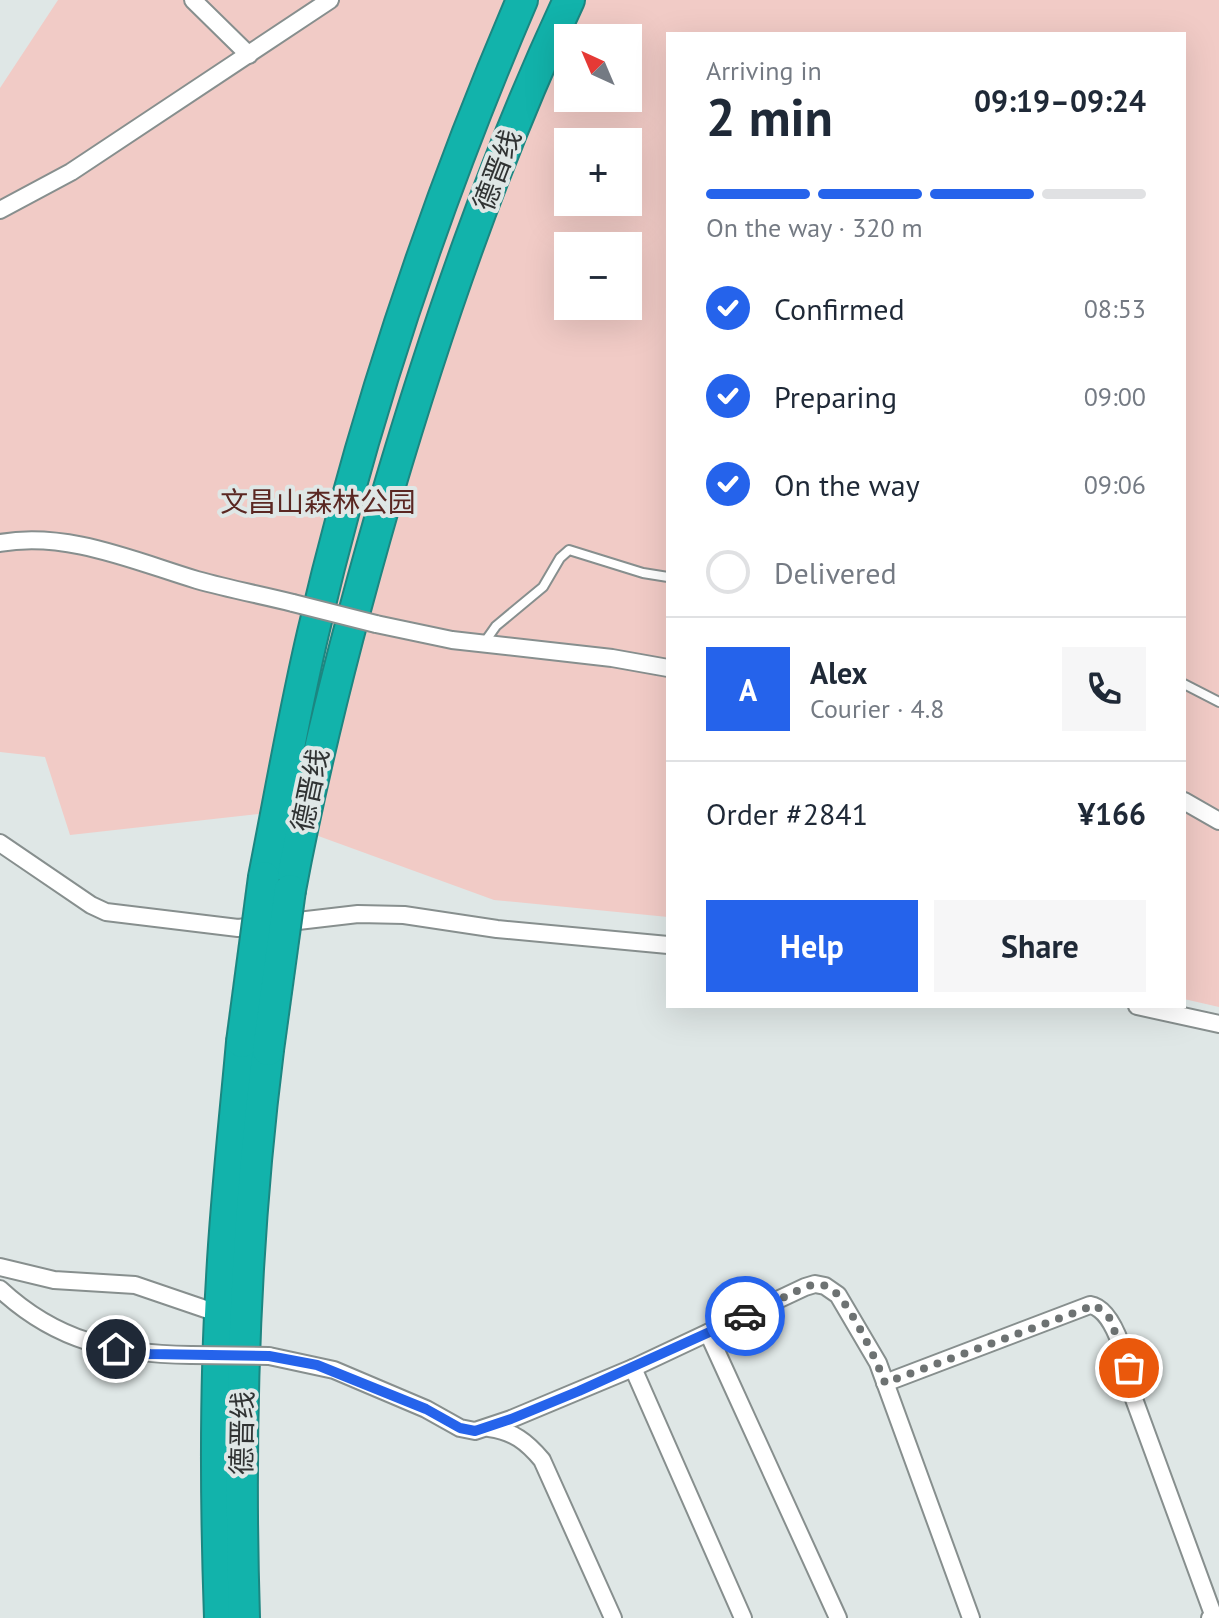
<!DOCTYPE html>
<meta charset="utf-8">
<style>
body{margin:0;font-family:"PT Sans","Noto Sans SC",sans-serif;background:#f6f6f7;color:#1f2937;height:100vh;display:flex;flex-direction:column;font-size:30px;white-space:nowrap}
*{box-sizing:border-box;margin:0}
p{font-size:26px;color:#747a83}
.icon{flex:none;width:44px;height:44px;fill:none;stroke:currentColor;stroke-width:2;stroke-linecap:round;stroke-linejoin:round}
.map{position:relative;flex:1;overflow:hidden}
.sheet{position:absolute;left:666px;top:32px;width:520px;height:976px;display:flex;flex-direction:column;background:#fff;border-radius:0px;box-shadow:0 8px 32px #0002}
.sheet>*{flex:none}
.needle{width:52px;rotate:316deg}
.controls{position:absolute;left:554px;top:24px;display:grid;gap:16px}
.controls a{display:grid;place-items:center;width:88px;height:88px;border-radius:0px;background:#fff;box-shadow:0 8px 32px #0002;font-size:40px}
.pin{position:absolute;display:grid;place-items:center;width:68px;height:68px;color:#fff;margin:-34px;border:4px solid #fff;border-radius:50%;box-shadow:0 2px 8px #0007}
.courier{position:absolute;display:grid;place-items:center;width:80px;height:80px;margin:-40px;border:6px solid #2563eb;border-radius:50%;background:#fff;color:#222;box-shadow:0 2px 10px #0007}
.head em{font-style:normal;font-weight:700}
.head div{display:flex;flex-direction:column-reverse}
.head{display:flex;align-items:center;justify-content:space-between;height:136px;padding:0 40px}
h1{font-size:52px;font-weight:700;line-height:60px}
.bar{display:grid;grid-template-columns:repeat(4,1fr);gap:12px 8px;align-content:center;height:96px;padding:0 40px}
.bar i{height:10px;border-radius:6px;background:#e0e1e3}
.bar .selected{background:#2563eb}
.bar p{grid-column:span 4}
.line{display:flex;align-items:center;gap:20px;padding:0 40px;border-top:2px solid #e0e1e3}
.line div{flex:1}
.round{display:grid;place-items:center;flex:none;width:84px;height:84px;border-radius:0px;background:#f6f6f7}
ol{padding:0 40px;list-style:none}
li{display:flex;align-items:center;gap:24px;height:88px}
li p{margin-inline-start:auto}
li .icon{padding:8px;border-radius:50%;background:#2563eb;color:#fff;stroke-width:4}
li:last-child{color:#747a83}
li i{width:44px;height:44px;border:4px solid #e0e1e3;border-radius:50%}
.cta{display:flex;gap:16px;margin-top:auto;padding:16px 40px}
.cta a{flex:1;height:92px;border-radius:0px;background:#2563eb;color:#fff;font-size:32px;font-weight:700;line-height:92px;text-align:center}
.cta a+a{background:#f6f6f7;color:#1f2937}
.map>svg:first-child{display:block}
</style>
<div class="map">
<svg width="1219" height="1618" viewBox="0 0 1219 1618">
<rect width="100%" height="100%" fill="#dfe7e6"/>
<path fill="#f1cbc6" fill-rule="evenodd" d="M58,0H1219V1007L1184,999V34H668V917L494,900L258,814L70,835L45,757L0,752V88ZM568,38H628V98H568ZM568,142H628V202H568ZM568,246H628V306H568Z"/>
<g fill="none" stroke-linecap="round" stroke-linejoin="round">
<g stroke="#878f8e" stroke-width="12">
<g id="lane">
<path d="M484,643L496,626L543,587L560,558L569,550L643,573L668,577"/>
<path d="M1184,684L1219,702"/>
</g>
</g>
<g stroke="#878f8e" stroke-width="20">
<g id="street">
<path d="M193,0L249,55"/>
<path d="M0,210L71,172L330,0"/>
<path d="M0,543C67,531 134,561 197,580C229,589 261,595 293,603"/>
<path d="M376,624L452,640L612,658L668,668"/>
<path d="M1184,801L1219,821"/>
<path d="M0,843L91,905L106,912L238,928L358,914L404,915L497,929L668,945"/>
<path d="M1137,1006L1219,1024"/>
<path d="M0,1267L54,1280L135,1285L220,1314"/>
<path d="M0,1289C57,1342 115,1354 191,1355"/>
<path d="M708,1333L838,1618"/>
<path d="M269,1356L334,1370L426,1409L460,1428L475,1431L511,1419L633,1368L805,1287L815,1284L825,1286L838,1295L878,1363L971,1618"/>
<path d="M633,1368L743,1618"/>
<path d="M885,1383L1090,1305C1117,1309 1131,1376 1134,1399L1214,1617L1210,1618"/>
<path d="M489,1428C513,1431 527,1442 542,1460L613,1618"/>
</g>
</g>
<g stroke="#1c8681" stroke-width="34">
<g id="highway">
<path d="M264,877C280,796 294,714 313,633C363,419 435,203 522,0"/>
<path d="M290,890C315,757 349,626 387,495C437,326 494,160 569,0"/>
<path d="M220,1618C216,1505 215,1391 222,1278C226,1199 235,1121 242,1042"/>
<path d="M244,1618C238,1428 244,1239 268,1050"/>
</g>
</g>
<use href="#lane" stroke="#fff" stroke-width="8"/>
<use href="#street" stroke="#fff" stroke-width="16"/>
<use href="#highway" stroke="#12b3ab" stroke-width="30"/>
<g stroke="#878f8e" stroke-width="20" stroke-linecap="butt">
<g id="street-bridge">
<path d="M293,603L376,624"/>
<path d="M191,1355L269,1356"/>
</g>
</g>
<g stroke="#1c8681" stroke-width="34" stroke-linecap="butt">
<g id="highway-bridge">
<path d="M242,1042L264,877"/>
<path d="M268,1050L290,890"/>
</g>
</g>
<use href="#street-bridge" stroke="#fff" stroke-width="16"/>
<use href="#highway-bridge" stroke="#12b3ab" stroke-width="30"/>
</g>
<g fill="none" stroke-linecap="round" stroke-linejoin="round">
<path stroke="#6d7272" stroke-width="8" stroke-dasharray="0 14.4" d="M745,1316L805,1287C814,1284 821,1283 830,1288C848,1299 877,1361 885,1383L1095,1305L1109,1317L1129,1368"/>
<path stroke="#2563eb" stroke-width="10" d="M116,1349L150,1354L269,1356L317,1365L426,1409L460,1428L475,1431L511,1419L579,1391L745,1316"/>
</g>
<g text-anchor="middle" stroke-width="8" stroke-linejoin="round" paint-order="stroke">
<g font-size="28" fill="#303333" stroke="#dfe7e6">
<text transform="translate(497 170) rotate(-69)" y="10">德晋线</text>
<text transform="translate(310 790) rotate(-78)" y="10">德晋线</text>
<text transform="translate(242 1433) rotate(-89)" y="10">德晋线</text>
</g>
<g font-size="28" fill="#5a2722" stroke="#dfe7e6">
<text x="318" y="512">文昌山森林公园</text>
</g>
</g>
</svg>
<div class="controls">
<a><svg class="needle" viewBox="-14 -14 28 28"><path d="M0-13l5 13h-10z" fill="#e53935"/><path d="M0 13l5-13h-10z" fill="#747a83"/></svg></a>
<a>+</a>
<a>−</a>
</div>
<div class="pin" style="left:1129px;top:1368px;background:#ea580c"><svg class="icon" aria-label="bag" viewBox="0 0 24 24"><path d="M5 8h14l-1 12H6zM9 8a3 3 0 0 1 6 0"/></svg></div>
<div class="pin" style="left:116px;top:1349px;background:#1f2937"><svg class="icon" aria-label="home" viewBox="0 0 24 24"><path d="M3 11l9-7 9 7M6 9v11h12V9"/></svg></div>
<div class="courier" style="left:745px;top:1316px"><svg class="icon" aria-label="car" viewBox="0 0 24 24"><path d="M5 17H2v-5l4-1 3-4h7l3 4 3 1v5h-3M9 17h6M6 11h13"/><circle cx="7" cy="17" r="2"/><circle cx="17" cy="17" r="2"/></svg></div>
<section class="sheet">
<div class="head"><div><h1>2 min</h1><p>Arriving in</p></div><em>09:19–09:24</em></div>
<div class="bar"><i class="selected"></i><i class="selected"></i><i class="selected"></i><i></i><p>On the way · 320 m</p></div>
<ol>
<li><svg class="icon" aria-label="check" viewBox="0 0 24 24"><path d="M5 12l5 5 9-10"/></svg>Confirmed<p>08:53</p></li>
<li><svg class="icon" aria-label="check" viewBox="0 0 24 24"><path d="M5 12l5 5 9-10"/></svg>Preparing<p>09:00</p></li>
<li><svg class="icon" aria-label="check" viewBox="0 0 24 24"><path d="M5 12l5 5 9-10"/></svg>On the way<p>09:06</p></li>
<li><i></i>Delivered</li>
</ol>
<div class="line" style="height:144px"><b class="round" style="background:#2563eb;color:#fff">A</b><div><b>Alex</b><p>Courier · 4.8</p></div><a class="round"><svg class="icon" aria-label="phone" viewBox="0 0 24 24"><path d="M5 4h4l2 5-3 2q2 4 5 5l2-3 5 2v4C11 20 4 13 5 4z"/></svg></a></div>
<div class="line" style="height:104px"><div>Order #2841</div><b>¥166</b></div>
<div class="cta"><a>Help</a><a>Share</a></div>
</section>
</div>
